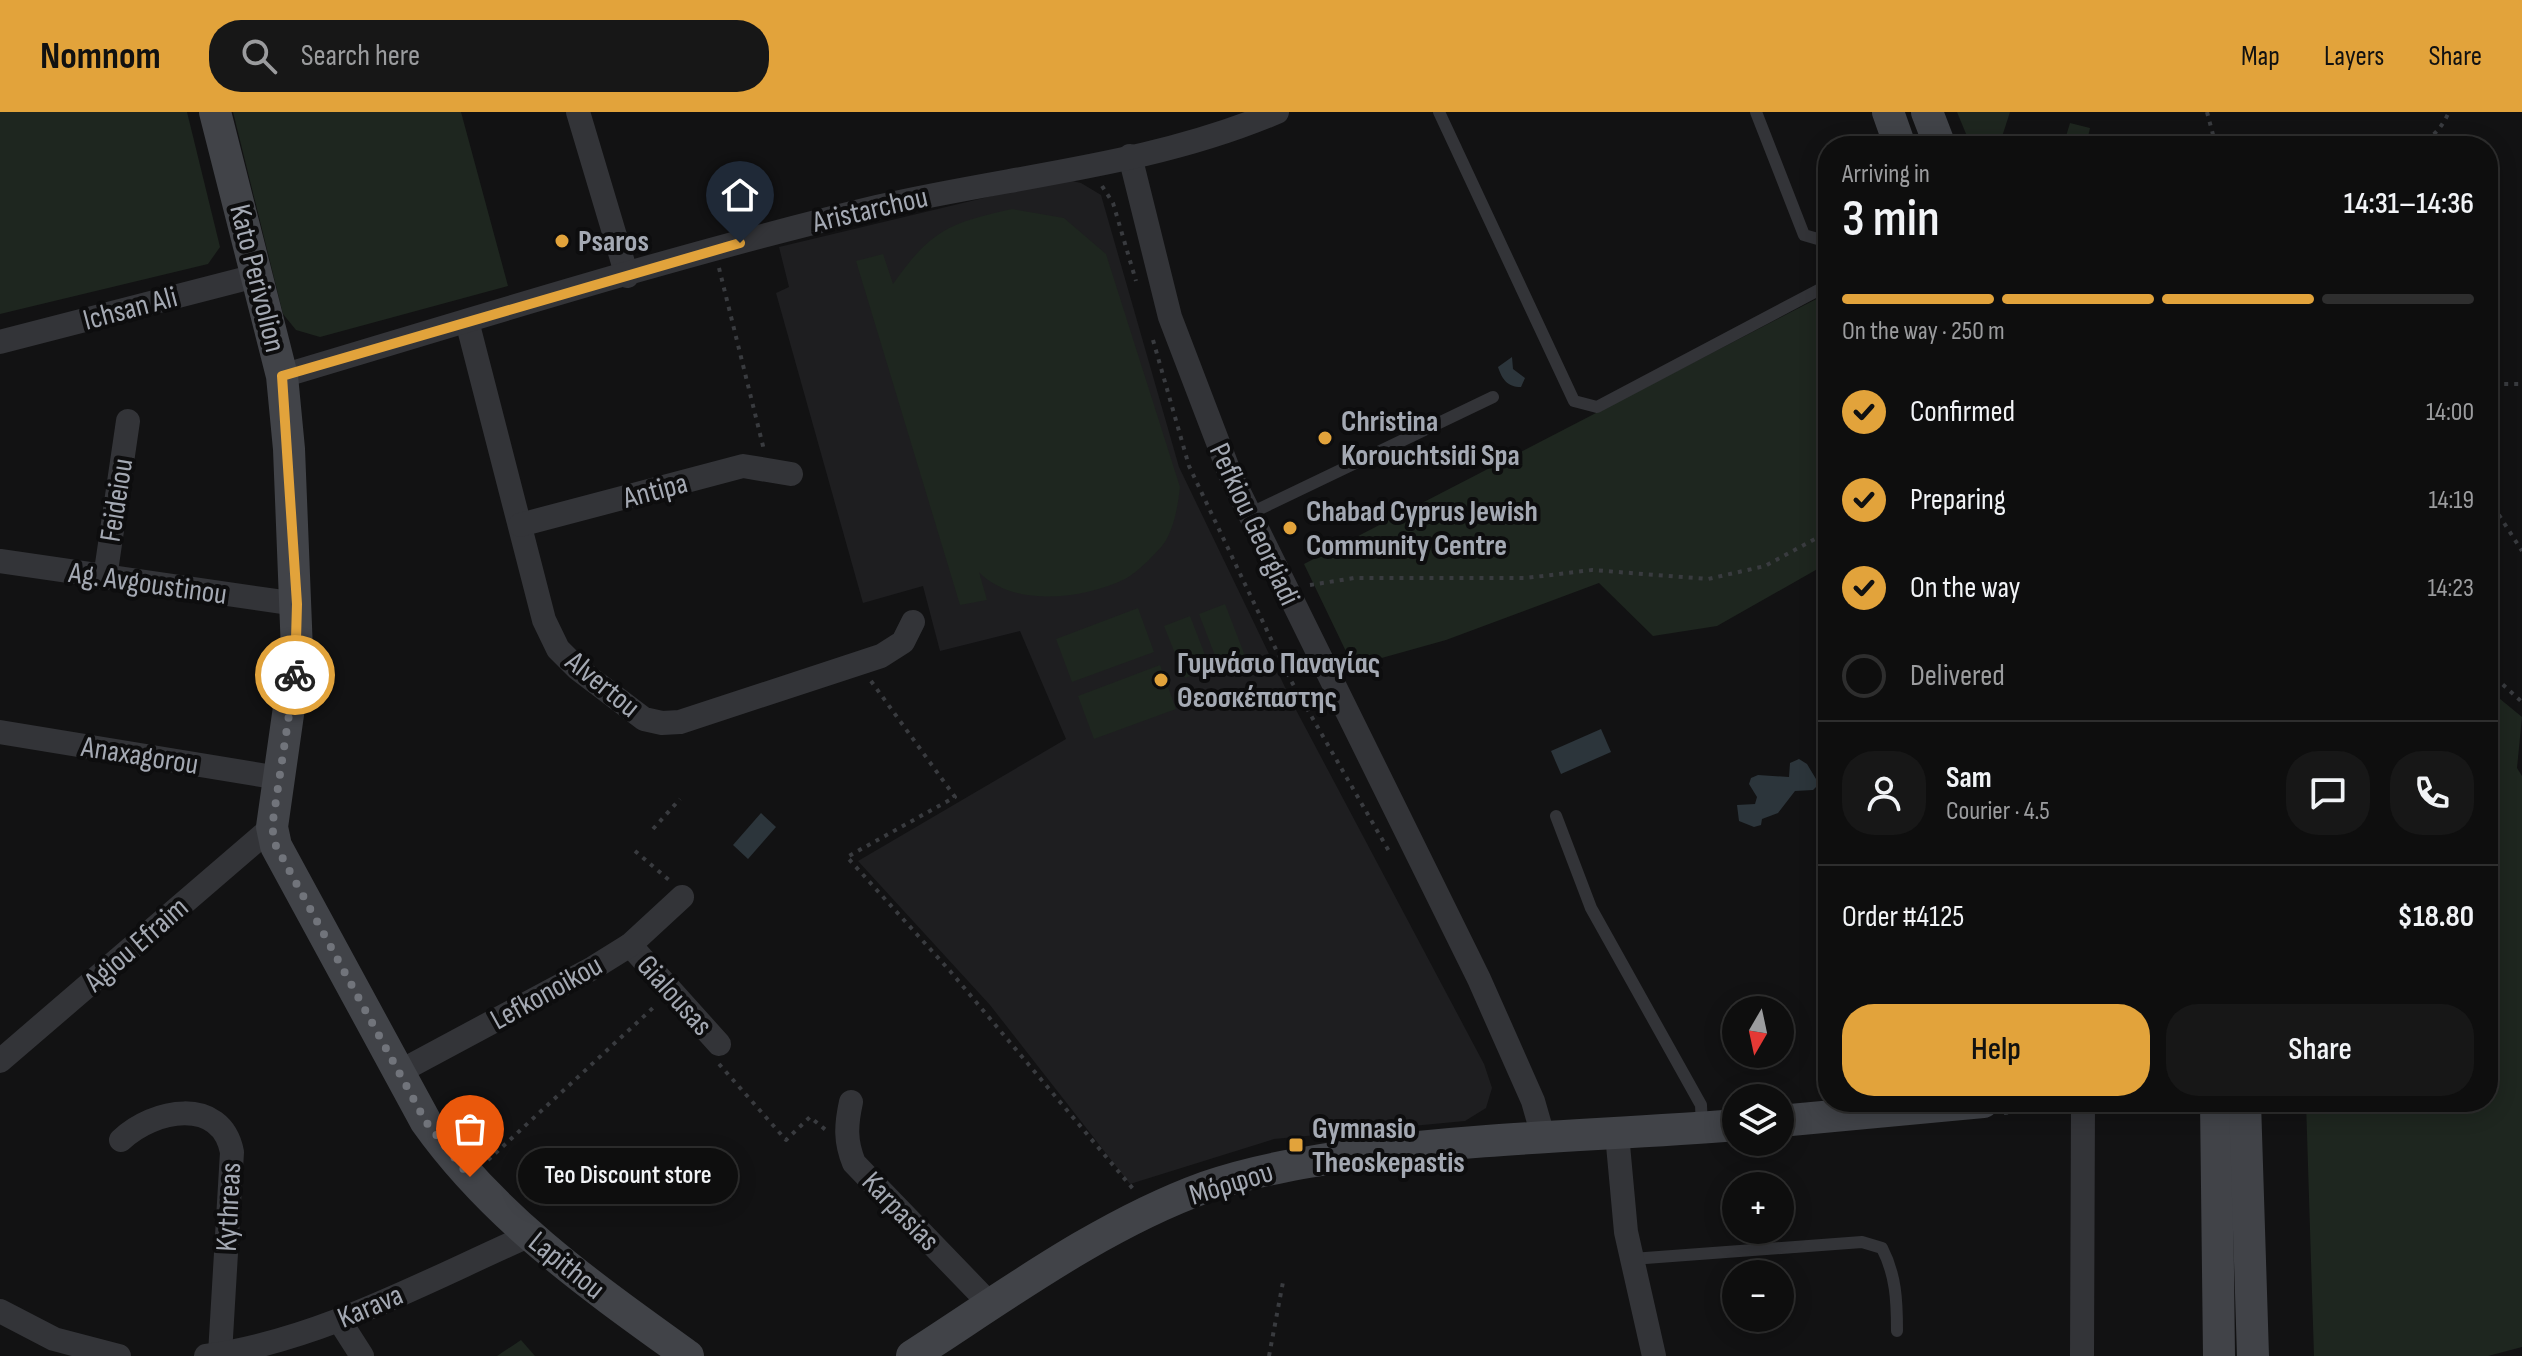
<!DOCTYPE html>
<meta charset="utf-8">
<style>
body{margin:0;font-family:"Sofia Sans Condensed",sans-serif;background:#171717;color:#f1f3f6;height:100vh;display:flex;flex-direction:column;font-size:30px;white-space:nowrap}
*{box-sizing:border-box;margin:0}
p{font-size:26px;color:#9b9c9e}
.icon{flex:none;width:44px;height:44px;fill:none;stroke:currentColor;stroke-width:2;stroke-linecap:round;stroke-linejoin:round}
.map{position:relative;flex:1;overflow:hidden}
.panel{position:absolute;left:1818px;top:24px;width:680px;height:976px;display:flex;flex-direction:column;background:#0e0e0e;border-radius:32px;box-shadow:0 4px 20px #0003,0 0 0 2px #2e2e2e}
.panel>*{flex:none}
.needle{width:52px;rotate:189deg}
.controls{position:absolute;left:1722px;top:884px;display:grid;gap:16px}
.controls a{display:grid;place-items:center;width:72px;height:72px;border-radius:50%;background:#0e0e0e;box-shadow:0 4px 20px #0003,0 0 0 2px #2e2e2e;font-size:40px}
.pin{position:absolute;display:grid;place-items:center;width:68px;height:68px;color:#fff;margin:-82px -34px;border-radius:50% 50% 50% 0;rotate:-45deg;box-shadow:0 0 8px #0007}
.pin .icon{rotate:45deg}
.courier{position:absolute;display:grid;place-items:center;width:80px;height:80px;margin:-40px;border:6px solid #e2a33b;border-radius:50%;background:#fff;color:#222;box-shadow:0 2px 10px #0007}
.bubble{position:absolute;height:56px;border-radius:28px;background:#0e0e0e;box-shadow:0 4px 20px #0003,0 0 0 2px #2e2e2e;font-size:26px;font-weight:600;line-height:56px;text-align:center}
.head em{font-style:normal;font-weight:600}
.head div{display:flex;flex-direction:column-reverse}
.head{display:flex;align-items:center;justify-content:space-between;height:136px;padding:0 24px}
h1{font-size:52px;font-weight:600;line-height:60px}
.bar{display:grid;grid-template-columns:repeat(4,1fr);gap:12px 8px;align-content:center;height:96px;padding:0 24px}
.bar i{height:10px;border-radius:6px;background:#2e2e2e}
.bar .selected{background:#e2a33b}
.bar p{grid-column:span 4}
.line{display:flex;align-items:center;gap:20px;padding:0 24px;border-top:2px solid #2e2e2e}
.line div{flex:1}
.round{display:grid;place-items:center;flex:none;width:84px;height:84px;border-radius:32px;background:#171717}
ol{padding:0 24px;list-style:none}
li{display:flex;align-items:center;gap:24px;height:88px}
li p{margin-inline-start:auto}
li .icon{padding:8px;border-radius:50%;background:#e2a33b;color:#111;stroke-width:4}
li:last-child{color:#9b9c9e}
li i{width:44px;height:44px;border:4px solid #2e2e2e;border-radius:50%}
.primary-button{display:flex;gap:16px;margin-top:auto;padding:16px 24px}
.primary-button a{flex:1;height:92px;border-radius:32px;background:#e2a33b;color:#111;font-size:32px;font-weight:600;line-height:92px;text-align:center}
.primary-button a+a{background:#171717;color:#f1f3f6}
header{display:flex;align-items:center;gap:48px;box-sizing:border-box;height:112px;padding:0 40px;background:#e2a33b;color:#111}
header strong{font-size:38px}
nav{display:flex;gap:44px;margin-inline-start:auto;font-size:28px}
.search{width:560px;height:72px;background:#171717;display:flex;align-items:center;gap:20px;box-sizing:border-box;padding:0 28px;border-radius:32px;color:#9b9c9e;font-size:30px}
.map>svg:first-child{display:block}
</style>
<header>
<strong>Nomnom</strong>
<div class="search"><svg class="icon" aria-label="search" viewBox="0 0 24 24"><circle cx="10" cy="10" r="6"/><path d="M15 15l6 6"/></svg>Search here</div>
<nav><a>Map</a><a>Layers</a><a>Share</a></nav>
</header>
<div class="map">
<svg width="2522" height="1244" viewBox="0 0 2522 1244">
<rect width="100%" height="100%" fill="#121213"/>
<path fill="#1e1e20" d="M1063,67L1081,71L1101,83L1179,355L1295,596L1484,952L1492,976L1486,996L1465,1009L1274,1027L1130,1072L990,893L858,749L1066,627L1020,519L940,539L923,474L863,491L776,181L789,175L779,135Z"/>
<g fill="#1e261f">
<path d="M0,0H187L220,135L208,152L0,202Z"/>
<path d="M233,0H461L508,174L320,225L296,218L283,202Z"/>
<path d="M1957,0H2010L1999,34H1971Z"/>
<path d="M2070,11L2090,16L2086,34H2063Z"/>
<path d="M2122,23L2165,28L2166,34H2121Z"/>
<path d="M1012,97L1064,106L1106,142L1180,375C1178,393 1174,419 1162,434C1153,444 1137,461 1125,467C1084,487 1013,496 979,460L987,488L960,493L856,149L883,142L893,172C931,118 949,111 1012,97Z"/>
<path d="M1828,181V451L1717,514L1653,524L1599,471L1446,528L1353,554L1304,452Z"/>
<path d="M1225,492L1245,544L1219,554L1199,502Z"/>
<path d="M1138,496L1154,540L1072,570L1056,527Z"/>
<path d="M1190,504L1210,556L1185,566L1164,514Z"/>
<path d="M1160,553L1176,597L1094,627L1078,584Z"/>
<path d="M2488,577L2522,605L2517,656L2522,664V1235L2488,1244H2314L2306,990H2488Z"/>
<path d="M521,1228L535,1244H497Z"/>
</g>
<g fill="#2c353b">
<path d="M1512,245L1513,257L1525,266L1521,275C1507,275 1502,267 1498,255Z"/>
<path d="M1601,617L1611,640L1561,662L1551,639Z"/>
<path d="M1799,647L1807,652L1819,672L1813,678L1795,679L1778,701L1762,707L1761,713L1754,715L1739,709L1737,693L1755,692L1757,685L1749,672L1751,666L1758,663L1789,665L1790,651Z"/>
<path d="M761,701L776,715L748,747L733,733Z"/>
</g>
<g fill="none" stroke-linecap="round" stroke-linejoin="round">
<g stroke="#393b3f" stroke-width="4" stroke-dasharray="4 6" stroke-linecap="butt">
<path d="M2207,0L2216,34"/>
<path d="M2376,34C2406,24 2428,45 2449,0"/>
<path d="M1102,74L1113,91L1136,169"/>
<path d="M719,156L764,338"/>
<path d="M1153,228L1189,354L1290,567L1390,741"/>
<path d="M2488,283L2502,272H2522"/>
<path d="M2488,386L2522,439"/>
<path d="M1310,473L1354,466H1526L1592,458L1708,467L1765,454L1828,420"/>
<path d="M2488,559L2522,590"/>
<path d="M871,569L955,685L847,745L950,859L1134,1078"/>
<path d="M653,717L680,687"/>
<path d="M635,739L669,768"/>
<path d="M719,952L786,1028L810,1005L827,1019"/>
<path d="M2182,990L2191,995"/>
<path d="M2004,1001L2063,994"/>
<path d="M488,1048L655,894"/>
<path d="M1269,1244L1283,1170"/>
</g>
<g stroke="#333438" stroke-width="12">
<path d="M1439,0L1574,289L1597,295L1828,173"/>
<path d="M1756,0L1804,123L1828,130"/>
<path d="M1249,402L1493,285"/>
<path d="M1556,704L1591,796L1701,993L1702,1015"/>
<path d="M1632,1147L1862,1130L1882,1136C1896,1163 1897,1189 1897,1219"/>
</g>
<g stroke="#333438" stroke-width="24">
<path d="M578,0L627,164"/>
<path d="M1130,44L1170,205L1230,362L1479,867L1533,989L1543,1024"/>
<path d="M467,209L544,508L558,537L578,557L644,607L662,611L680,610L881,544L903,530L913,510"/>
<path d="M0,230L259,163"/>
<path d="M282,264C480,205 677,143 877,95C1010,64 1151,54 1277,0"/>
<path d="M520,413L743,354L791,362"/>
<path d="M0,449L297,492"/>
<path d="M105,466L128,309"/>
<path d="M0,620L279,666"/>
<path d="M630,833L719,932"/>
<path d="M0,949L272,715"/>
<path d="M399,960L593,856L630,833L682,785"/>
<path d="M851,990C846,1013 845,1029 854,1051L991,1193"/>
<path d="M1617,1022L1626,1120L1654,1244"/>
<path d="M121,1028C153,997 221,984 232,1040L220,1242"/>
<path d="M0,1199L54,1227L119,1244"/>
<path d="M339,1208L362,1244"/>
<path d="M206,1244C320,1228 424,1170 528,1124"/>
<path d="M2082,1244L2083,990"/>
</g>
<g stroke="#414348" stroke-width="32">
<path d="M215,0L282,264L289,337L297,539L272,715L276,734L426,1010C495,1107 592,1175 688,1244"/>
<path d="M1888,0L1900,34"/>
<path d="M1927,0L1940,34"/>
<path d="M2216,990L2219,1244"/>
<path d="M2245,990L2253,1244"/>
<path d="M1780,1009L1983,990"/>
<path d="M912,1244C1005,1184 1101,1113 1206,1075C1258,1057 1312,1049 1367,1041C1489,1025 1613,1023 1736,1013"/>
</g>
</g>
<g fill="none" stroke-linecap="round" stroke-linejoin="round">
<path stroke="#71747b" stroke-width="8" stroke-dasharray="0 14.4" d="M295,563L272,715L276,734L426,1010L470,1065"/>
<path stroke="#e2a33b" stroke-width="10" d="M295,563L297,492L282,264L740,131"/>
</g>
<g fill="#e2a33b" stroke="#0d0d0e" stroke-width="3">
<circle cx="562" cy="129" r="8"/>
<circle cx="1325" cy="326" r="8"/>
<circle cx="1290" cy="416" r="8"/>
<circle cx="1161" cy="568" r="8"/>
<rect x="1288" y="1025" width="16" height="16" rx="4"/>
</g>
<g text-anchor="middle" stroke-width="8" stroke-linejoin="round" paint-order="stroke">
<g font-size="30" fill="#a4a9b3" stroke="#0d0d0e">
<text transform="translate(870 97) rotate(-13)" y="10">Aristarchou</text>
<text transform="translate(258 166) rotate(76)" y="10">Kato Perivolion</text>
<text transform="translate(130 196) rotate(-15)" y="10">Ichsan Ali</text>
<text transform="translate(655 378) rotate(-15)" y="10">Antipa</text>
<text transform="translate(116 388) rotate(-81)" y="10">Feideiou</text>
<text transform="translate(1255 412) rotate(65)" y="10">Pefkiou Georgiadi</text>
<text transform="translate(148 471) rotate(8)" y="10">Ag. Avgoustinou</text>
<text transform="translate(603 572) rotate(39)" y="10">Alvertou</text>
<text transform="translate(140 643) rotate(9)" y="10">Anaxagorou</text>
<text transform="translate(136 832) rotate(-41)" y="10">Agiou Efraim</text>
<text transform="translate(546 880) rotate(-29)" y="10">Lefkonoikou</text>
<text transform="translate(675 883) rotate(48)" y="10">Gialousas</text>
<text transform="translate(1231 1071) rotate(-17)" y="10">Μόρφου</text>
<text transform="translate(228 1095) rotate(-87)" y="10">Kythreas</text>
<text transform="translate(901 1099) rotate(46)" y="10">Karpasias</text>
<text transform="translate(567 1153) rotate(39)" y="10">Lapithou</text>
<text transform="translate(370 1194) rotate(-23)" y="10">Karava</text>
</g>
<g font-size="30" font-weight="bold" fill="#a4a9b3" stroke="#0d0d0e" text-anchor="start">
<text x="578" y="139">Psaros</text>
<text x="1341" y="319">Christina<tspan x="1341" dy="34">Korouchtsidi Spa</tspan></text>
<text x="1306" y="409">Chabad Cyprus Jewish<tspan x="1306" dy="34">Community Centre</tspan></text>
<text x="1177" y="561">Γυμνάσιο Παναγίας<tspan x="1177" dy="34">Θεοσκέπαστης</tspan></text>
<text x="1312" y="1026">Gymnasio<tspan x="1312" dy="34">Theoskepastis</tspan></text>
</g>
</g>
</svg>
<div class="controls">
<a><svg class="needle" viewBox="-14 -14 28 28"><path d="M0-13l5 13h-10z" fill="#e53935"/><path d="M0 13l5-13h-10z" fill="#9b9c9e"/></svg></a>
<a><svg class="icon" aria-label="layers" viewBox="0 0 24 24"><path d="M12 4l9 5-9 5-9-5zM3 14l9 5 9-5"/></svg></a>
<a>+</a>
<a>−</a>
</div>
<div class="pin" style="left:470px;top:1065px;background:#ea580c"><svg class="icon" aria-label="bag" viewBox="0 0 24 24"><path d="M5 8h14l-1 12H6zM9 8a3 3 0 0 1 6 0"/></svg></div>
<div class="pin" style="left:740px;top:131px;background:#1f2937"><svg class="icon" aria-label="home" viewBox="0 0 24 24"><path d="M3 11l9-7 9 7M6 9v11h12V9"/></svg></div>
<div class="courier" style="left:295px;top:563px"><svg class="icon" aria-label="bike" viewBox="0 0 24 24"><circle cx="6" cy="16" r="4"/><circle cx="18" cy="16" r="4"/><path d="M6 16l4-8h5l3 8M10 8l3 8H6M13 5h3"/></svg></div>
<div class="bubble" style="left:518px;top:1036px;width:220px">Teo Discount store</div>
<section class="panel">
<div class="head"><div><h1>3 min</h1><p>Arriving in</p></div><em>14:31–14:36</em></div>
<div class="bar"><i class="selected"></i><i class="selected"></i><i class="selected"></i><i></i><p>On the way · 250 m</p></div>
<ol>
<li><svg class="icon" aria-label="check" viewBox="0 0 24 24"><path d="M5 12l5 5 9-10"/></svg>Confirmed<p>14:00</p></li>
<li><svg class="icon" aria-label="check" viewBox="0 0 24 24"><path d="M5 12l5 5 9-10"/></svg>Preparing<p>14:19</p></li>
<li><svg class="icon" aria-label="check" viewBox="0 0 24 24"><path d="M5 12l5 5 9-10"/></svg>On the way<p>14:23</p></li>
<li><i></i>Delivered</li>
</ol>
<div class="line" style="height:144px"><a class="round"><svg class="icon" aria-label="person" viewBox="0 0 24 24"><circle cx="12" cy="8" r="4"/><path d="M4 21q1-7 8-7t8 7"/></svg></a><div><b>Sam</b><p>Courier · 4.5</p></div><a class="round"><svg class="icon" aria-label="chat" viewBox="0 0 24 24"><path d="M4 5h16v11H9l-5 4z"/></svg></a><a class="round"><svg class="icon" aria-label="phone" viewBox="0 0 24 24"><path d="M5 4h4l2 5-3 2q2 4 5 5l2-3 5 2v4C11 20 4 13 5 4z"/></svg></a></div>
<div class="line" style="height:104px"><div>Order #4125</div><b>$18.80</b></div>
<div class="primary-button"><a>Help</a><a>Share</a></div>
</section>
</div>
